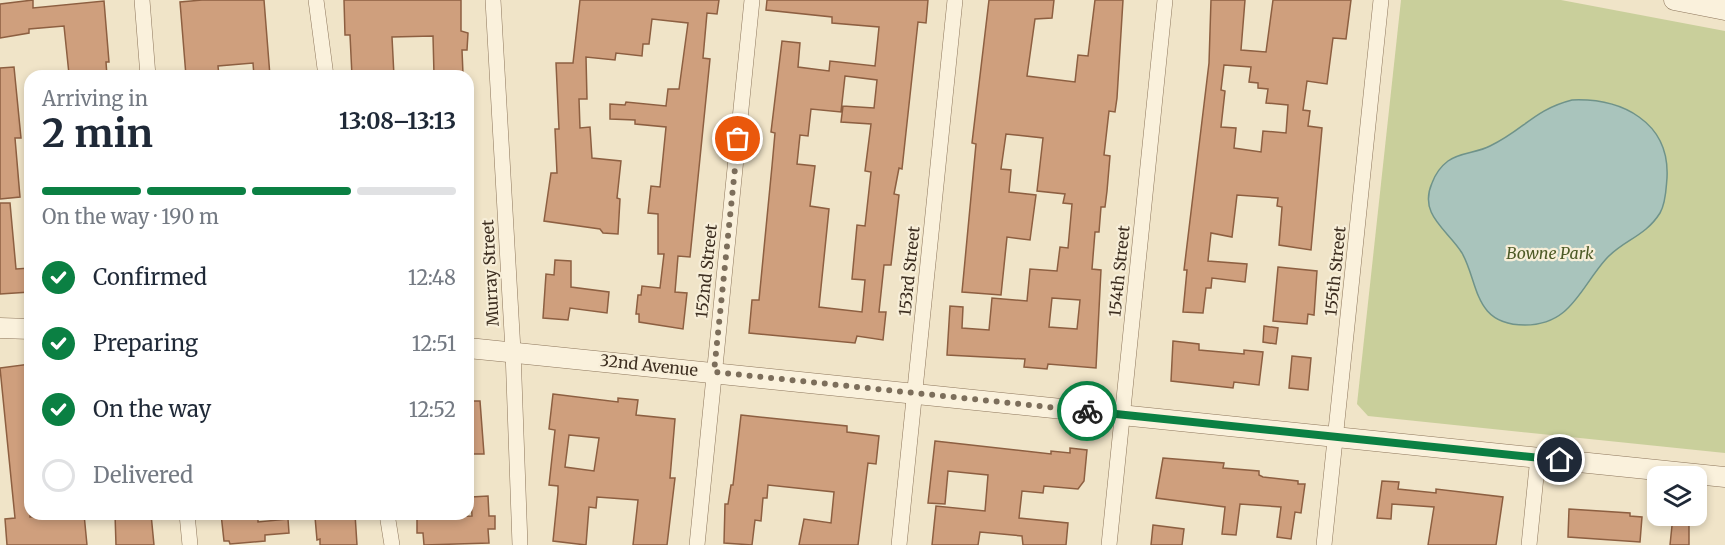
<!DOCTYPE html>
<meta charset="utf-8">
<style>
body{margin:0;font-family:Merriweather,serif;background:#f2f2f3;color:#1f2937;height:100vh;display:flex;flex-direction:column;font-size:22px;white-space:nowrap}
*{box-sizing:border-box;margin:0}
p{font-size:20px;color:#747a83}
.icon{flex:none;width:33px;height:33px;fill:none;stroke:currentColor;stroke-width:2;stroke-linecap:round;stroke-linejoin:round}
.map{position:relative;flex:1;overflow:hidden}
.drawer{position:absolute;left:24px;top:70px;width:450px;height:450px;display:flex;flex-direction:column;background:#fff;border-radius:18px;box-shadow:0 3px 9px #0003}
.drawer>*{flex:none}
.tools{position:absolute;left:1647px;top:466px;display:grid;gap:12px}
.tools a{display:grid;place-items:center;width:60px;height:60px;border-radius:12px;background:#fff;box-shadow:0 3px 9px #0003;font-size:30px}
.pin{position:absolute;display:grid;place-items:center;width:51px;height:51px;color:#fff;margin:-26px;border:3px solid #fff;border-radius:50%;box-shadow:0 2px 6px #0007}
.courier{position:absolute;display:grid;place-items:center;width:60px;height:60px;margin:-30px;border:4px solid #0b8043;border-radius:50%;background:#fff;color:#222;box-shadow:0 2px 8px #0007}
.overview em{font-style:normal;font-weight:700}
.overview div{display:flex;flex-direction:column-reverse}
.overview{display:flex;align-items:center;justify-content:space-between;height:102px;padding:0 18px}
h1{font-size:39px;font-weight:700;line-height:45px}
.bar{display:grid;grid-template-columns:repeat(4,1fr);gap:9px 6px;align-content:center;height:72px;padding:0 18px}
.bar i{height:8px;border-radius:4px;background:#e0e1e3}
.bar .on{background:#0b8043}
.bar p{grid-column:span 4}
ol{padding:0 18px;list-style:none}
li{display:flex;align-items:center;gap:18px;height:66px}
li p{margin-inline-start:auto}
li .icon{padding:6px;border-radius:50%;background:#0b8043;color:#fff;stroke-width:4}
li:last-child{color:#747a83}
li i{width:33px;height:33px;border:3px solid #e0e1e3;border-radius:50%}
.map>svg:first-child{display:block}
</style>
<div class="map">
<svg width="1725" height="545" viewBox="0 0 1725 545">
<rect width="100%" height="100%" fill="#f0e4c8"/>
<path fill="#c9cf9b" d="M1401,0H1561L1725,31V453L1368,416L1357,404Z"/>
<path fill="#a9c4bc" stroke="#6f938a" stroke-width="1.5" d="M1572,100C1622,98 1670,122 1667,178C1666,189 1666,203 1660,213C1645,237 1623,240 1606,259C1580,288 1571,325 1525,325C1473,325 1479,283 1462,253C1448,230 1418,215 1432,183C1435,175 1440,167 1448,161C1460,152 1477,153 1490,146C1524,130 1533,110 1572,100Z"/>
<g fill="#cf9f7d" stroke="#8d5f41" stroke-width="1.5" fill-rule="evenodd">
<path d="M33,0V8L104,1L109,62H106L107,76L69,74L64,26L29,29V33L0,38V4Z"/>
<path d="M202,0H264L270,76H254L253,63L218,66L219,76H186L180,2Z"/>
<path d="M344,0H461V31L468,33L467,50H462L463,74L434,75L433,36L392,37L394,76H352L350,35H345Z"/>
<path d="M580,0H719L717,14L707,13L703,58L710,59L690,257L678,256L675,292L687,293L683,329L639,322V314H636L638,295H641L642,286L660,288L664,254H658V214L648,213L651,186L660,187L666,127L635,124V120L610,119V104L625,105L626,102L666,106L668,89H679L688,23L652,19L649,44H643L642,56L616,53L615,60L586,57L587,99H579L580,128L590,127L592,158L621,161L617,198L620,199L618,234L603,233L600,229L544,221L551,173H557L555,129H559L556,63H573Z"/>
<path d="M767,0H928L926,23L918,22L902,169L899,168L894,194L899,195L891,265H884L879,312H886L883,340L857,336L855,343L749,333L752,300H759L772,166L775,133L771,132L782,41L800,43L798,67L829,71L830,61L875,66L879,27L832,23V17L766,10ZM845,76L877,80L874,108L843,106L841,122L871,124L865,171L871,172L865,226L857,225L852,279L865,280L862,312L819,307L829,209L810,206L815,166L797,164L800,135L808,136L811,109L841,112Z"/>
<path d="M989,0H1054L1052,18L1035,19L1027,76L1075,82L1078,55L1088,56L1095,0H1123L1117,98L1115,112L1109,111L1104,155L1110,156L1107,191L1105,207H1101L1099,232H1095L1092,269L1101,270L1096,368L1048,364L1047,369L1024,367L1025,359L947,355L950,306L963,307L962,328L989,330L992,298L1027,301L1030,269L1057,271L1060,247L1068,248L1072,204L1063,203L1065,194L1037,191L1043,138L1006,134L1001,169L1011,170L1009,192L1036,195L1030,240L1007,237L1001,295L962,292L976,144L972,143ZM1052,298L1080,300L1077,329L1049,327Z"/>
<path d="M1211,0H1245L1241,50L1266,52L1273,0H1351L1346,39L1333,38L1327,84L1307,81L1303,110L1310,111L1308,126L1322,128L1311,250L1279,245L1282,207L1277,206L1278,198L1237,195L1232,237L1211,233L1208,261L1247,264L1245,282L1212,278L1211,288H1206L1203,313L1183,312L1187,270H1184L1209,63ZM1224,65L1251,67L1249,82L1258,83V88L1268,89L1266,103L1288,105L1286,133L1263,131L1261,152L1234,148L1236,128L1221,127L1225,91L1221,90Z"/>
<path d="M14,67L21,138H15L20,197L0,199V68Z"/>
<path d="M0,203H10L16,269L30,268V292L0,294Z"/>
<path d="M555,260L571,261V287L609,292L607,313L570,308L568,320L543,318L546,274L554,275Z"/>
<path d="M1278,267L1317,271L1314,315L1308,314L1307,324L1273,321Z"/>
<path d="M1264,326L1278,328L1276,344L1263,342Z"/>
<path d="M1173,341L1199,344V350L1244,354V350L1263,352L1259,385L1234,382L1233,388L1171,381Z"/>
<path d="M1292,356L1311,358L1308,390L1289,388Z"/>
<path d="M30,364V517L84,514L87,545H7L5,519L15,518L0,368Z"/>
<path d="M553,394L618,402V398L638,400L636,415L675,419L670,478H675L667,545H633L638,500L597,497L596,508L589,507L586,545L553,541L558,492V486L549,485L555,430L549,429ZM569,435L599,438L594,471L565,467Z"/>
<path d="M468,401H480L484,454H468Z"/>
<path d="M741,415L847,426V432L879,436L876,464L868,463L858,545H799L804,519L831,523L834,492L768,485L767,498H763L761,521L755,520L752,545L724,543L725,504H728L731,485H733Z"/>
<path d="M935,441L1051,454V451L1070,453V448L1087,450L1084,481L1078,489L1044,486L1043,493L1022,491L1019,518L1068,523L1066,545H1023L1022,536L980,532L978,545H932L936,506L985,511L988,475L948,471L945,504L928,503Z"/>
<path d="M1163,458L1224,463L1223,468L1259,471V475L1263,477L1298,481V484H1305L1301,513L1295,512L1291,539L1277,537L1281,507L1240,504L1236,535L1222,534L1225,507L1156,498Z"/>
<path d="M1382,481L1399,482L1398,489L1436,493V489L1503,497L1496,545H1428L1434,507L1392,504L1391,519L1377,518Z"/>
<path d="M488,496L489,516H495V529H488L489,543L424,545L423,533H417V518L472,516L471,497Z"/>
<path d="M1569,509L1630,513V516L1642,517L1640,542L1568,537Z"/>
<path d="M115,514H151L154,545H116Z"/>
<path d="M221,514H258V522L288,519L289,533L265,535V541L230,544L229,541H224Z"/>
<path d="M355,514L357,545H320V539L317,540L315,517Z"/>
<path d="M1673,516H1689V545H1670Z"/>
<path d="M1153,525L1184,529L1182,545H1151Z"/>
</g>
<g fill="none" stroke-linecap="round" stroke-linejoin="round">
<g stroke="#8d765c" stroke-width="16">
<g id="minor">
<path d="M142,0L148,76"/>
<path d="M316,0L326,76"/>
<path d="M493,0L513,351L520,545"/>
<path d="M187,514L190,545"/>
<path d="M387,514L392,545"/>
<path d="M697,545L752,0"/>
<path d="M899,545L955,0"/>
<path d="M1109,545L1165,0"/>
<path d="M1324,545L1381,0"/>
<path d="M1529,545L1538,457"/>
</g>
</g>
<g stroke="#8d765c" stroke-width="21">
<g id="tertiary">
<path d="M1674,0L1725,10"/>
<path d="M0,328L30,329"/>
<path d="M468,348L1725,477"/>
</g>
</g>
<use href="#minor" stroke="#faf1dc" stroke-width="15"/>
<use href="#tertiary" stroke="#faf1dc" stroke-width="20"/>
</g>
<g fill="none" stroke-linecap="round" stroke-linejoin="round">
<path stroke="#7c6e5b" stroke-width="6" stroke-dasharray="0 10.8" d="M738,139L714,372L1087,411"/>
<path stroke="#0b8043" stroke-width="8" d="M1087,411L1560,460"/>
</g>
<g text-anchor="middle" stroke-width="4.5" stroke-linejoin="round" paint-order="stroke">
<g font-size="16" font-style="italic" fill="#4d5a26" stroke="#f7eed8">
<text x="1550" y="259">Bowne Park</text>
</g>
<g font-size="16" fill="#3d2e20" stroke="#f7eed8">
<text transform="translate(706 271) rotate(-84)" y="6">152nd Street</text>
<text transform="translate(909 271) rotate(-84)" y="6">153rd Street</text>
<text transform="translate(1119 271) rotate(-84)" y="6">154th Street</text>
<text transform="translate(1335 271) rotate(-84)" y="6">155th Street</text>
<text transform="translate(490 273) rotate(-93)" y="6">Murray Street</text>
<text transform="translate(649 365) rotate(6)" y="6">32nd Avenue</text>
</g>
</g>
</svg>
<div class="tools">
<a><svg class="icon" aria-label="layers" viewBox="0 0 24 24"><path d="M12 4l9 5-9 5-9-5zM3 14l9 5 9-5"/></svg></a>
</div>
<div class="pin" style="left:738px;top:139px;background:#ea580c"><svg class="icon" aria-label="bag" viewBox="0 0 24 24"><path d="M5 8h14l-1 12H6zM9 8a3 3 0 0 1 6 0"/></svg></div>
<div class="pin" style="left:1560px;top:460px;background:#1f2937"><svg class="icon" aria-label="home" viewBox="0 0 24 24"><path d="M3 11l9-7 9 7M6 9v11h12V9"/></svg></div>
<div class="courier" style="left:1087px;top:411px"><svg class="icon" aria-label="bike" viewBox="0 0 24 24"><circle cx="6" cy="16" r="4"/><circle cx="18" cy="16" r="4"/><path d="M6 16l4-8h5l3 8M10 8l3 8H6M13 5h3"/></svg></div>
<section class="drawer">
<div class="overview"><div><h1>2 min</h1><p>Arriving in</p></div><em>13:08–13:13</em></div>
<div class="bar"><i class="on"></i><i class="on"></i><i class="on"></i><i></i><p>On the way · 190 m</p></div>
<ol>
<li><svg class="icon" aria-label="check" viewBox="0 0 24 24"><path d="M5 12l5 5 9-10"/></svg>Confirmed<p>12:48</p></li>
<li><svg class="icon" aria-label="check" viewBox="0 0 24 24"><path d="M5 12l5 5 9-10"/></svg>Preparing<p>12:51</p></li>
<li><svg class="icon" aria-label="check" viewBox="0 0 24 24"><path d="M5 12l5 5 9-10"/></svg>On the way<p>12:52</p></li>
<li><i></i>Delivered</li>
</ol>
</section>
</div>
